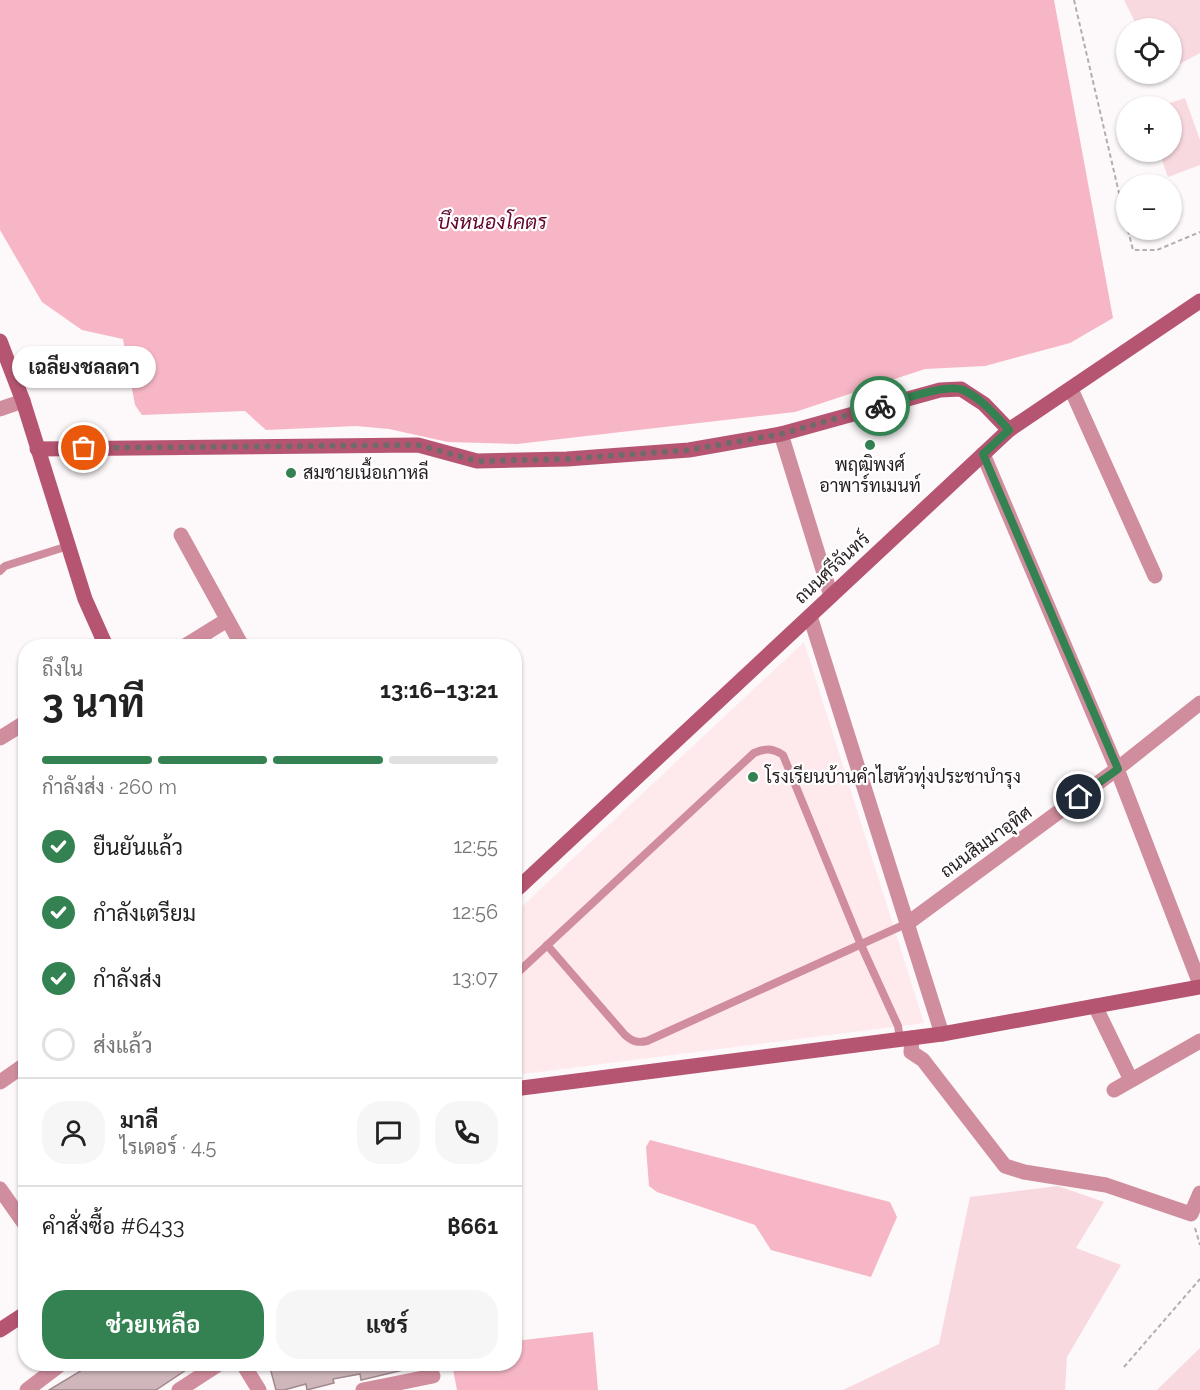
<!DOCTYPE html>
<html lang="th">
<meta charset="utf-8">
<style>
body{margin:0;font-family:Raleway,Sarabun,sans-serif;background:#f6f6f6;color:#222;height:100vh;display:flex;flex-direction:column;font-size:22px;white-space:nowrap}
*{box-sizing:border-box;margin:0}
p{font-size:20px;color:#767676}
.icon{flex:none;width:33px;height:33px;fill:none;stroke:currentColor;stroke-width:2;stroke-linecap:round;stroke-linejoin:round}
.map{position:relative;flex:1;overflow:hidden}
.panel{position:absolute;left:18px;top:639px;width:504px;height:732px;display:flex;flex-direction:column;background:#fff;border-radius:24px;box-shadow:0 2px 4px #0004}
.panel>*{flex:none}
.tools{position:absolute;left:1116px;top:18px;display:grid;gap:12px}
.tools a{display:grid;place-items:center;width:66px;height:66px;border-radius:50%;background:#fff;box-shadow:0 2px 4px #0004;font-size:30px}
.pin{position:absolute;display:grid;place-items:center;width:51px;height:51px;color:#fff;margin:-26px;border:3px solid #fff;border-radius:50%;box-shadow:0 2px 6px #0007}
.courier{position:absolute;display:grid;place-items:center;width:60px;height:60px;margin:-30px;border:4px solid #348251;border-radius:50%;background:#fff;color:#222;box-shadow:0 2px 8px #0007}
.bubble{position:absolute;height:42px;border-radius:21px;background:#fff;box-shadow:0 2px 4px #0004;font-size:20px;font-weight:700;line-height:42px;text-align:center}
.head em{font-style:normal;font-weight:700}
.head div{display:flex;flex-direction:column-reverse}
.head{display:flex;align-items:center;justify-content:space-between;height:102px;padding:0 24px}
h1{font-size:39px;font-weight:700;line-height:45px}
.bar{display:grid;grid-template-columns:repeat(4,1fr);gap:9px 6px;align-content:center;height:72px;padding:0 24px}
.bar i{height:8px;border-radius:4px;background:#e0e0e0}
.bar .current{background:#348251}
.bar p{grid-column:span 4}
.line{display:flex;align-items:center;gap:15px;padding:0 24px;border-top:2px solid #e0e0e0}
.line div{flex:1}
.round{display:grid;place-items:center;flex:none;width:63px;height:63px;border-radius:24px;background:#f6f6f6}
ol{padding:0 24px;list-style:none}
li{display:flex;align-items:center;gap:18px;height:66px}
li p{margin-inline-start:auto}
li .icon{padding:6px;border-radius:50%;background:#348251;color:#fff;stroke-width:4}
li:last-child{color:#767676}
li i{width:33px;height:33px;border:3px solid #e0e0e0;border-radius:50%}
.cta{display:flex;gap:12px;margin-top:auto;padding:12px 24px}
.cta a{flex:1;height:69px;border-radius:24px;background:#348251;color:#fff;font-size:24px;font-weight:700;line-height:69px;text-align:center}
.cta a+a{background:#f6f6f6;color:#222}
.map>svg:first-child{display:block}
</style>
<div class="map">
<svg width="1200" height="1390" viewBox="0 0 1200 1390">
<rect width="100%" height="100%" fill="#fdf8f9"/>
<path fill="#fee9ed" d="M804,642L924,1023L515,1075V913Z"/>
<g fill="#f8d9e0">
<path d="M1124,0H1200V53L1172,68V28H1138Z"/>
<path d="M1185,98L1200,140V165L1168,177L1159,152H1172V106H1161Z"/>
<path d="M1058,1186L1104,1202L1076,1248L1121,1265L1067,1357L1065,1390H843L939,1344L970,1197Z"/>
<path d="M1200,1348V1390H1157Z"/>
</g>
<g fill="#f6b6c5">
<path d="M0,0H1054L1113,318L1070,343L985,366L925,369L795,412L517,444L448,442L389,429L356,426L266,430L245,411L142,415L135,405L123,339L82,330L42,302L0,230Z"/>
<path d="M650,1140L890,1202L897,1217L871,1277L771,1250L755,1225L657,1192L649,1186L646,1147Z"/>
<path d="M593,1332L598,1390H457L452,1364H514L515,1341Z"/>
</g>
<g fill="#cfb6bb" stroke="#a0888d" stroke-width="1.5">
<path d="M92,1364H195L156,1390H49Z"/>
<path d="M269,1364H412V1368L361,1380L360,1374L333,1379L334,1383L307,1390L306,1384L284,1390H276Z"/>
</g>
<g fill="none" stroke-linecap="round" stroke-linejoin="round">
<g stroke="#b3adae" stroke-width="2" stroke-dasharray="4.5 3" stroke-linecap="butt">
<path d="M1074,0L1126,223"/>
<path d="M1128,230L1133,250H1157L1200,232"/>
<path d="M1195,1228L1200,1245"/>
<path d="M1124,1367L1200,1279"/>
</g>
<g stroke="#d08d9d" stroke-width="8">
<path d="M0,571L5,566L68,546"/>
<path d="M547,945L625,1035C633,1042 638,1043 647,1041L908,923"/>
<path d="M514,976L754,753C766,748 772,748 783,755L861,945L898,1026L900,1039"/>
</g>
<g stroke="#d08d9d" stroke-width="15">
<path d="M1071,389L1155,576"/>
<path d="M0,409L23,401"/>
<path d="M781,434L831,596"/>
<path d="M983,454L1117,769L1200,984"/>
<path d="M181,535L242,646"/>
<path d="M810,616L942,1034"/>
<path d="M185,646L227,620"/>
<path d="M0,738L26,722"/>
<path d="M908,923L1117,769L1200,703"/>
<path d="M1095,1006L1131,1080"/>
<path d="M912,1038L911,1052L923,1060L1005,1166L1024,1172L1106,1185L1191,1214L1200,1193"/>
<path d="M0,1082L26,1064"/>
<path d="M1114,1090L1200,1041"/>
<path d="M0,1189L26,1226"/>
<path d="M243,1364L259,1390"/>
<path d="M27,1390L61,1364"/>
<path d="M179,1390L219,1364"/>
<path d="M363,1390L433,1376"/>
</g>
<g stroke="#b55572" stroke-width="15">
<path d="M0,341L23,401L85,599L106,646"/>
<path d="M37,449L418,445L477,461L567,459L689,450L781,434L940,390L961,389L984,404L1009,430"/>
<path d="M514,892L1009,430L1200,301"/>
<path d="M514,1089L942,1034L1200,987"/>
<path d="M0,1330L26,1313"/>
</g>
</g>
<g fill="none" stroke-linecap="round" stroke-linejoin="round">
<path stroke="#716a6b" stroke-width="6" stroke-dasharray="0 10.8" d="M84,448L418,445L477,461L567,459L689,450L781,434L880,406"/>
<path stroke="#348251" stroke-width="8" d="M880,406C898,401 947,383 963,390C981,398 995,415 1009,430L983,454L1118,769L1079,797"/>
</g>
<g fill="#348251" stroke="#fff" stroke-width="2">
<circle cx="870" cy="445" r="6"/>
<circle cx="291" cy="473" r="6"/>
<circle cx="753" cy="777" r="6"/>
</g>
<g text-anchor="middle" stroke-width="4.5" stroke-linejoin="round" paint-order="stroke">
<g font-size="18" fill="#261d1f" stroke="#fff" text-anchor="start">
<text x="870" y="471" text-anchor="middle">พฤฒิพงศ์<tspan x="870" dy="21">อาพาร์ทเมนท์</tspan></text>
<text x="303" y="479">สมชายเนื้อเกาหลี</text>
<text x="765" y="783">โรงเรียนบ้านคำไฮหัวทุ่งประชาบำรุง</text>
</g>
<g font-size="18" fill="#261d1f" stroke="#fff">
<text transform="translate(832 568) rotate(-43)" y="6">ถนนศรีจันทร์</text>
<text transform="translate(986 842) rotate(-36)" y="6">ถนนสิมมาอุทิศ</text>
</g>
<g font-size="20" font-style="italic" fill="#64062e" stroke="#fff">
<text x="492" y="229">บึงหนองโคตร</text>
</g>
</g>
</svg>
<div class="tools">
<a><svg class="icon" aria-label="locate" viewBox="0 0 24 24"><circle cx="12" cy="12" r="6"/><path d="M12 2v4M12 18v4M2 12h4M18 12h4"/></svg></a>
<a>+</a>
<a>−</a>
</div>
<div class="pin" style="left:84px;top:448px;background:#ea580c"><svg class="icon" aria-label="bag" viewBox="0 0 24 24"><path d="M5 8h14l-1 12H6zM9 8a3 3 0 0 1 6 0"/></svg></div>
<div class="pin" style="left:1079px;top:797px;background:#1f2937"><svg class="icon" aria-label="home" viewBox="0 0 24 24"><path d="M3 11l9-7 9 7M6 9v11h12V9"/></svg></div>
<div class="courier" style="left:880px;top:406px"><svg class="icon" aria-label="bike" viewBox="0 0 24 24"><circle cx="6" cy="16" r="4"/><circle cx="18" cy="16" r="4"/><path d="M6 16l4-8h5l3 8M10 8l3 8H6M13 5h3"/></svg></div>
<div class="bubble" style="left:12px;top:346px;width:144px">เฉลียงชลลดา</div>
<section class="panel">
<div class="head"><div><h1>3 นาที</h1><p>ถึงใน</p></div><em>13:16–13:21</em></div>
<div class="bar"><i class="current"></i><i class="current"></i><i class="current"></i><i></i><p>กำลังส่ง · 260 m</p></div>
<ol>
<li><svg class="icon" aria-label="check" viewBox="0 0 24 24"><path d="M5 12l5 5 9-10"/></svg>ยืนยันแล้ว<p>12:55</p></li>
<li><svg class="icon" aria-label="check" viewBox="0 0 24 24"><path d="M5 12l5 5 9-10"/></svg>กำลังเตรียม<p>12:56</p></li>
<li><svg class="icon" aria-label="check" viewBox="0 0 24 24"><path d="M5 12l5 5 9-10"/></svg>กำลังส่ง<p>13:07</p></li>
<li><i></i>ส่งแล้ว</li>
</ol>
<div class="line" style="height:108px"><a class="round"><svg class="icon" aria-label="person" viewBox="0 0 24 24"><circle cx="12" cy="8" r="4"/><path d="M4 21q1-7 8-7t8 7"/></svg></a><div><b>มาลี</b><p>ไรเดอร์ · 4.5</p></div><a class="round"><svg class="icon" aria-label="chat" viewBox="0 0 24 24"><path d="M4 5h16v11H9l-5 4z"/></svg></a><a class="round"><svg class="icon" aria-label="phone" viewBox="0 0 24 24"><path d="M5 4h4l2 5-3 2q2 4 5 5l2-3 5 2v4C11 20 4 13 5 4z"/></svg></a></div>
<div class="line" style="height:78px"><div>คำสั่งซื้อ #6433</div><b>฿661</b></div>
<div class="cta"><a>ช่วยเหลือ</a><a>แชร์</a></div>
</section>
</div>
